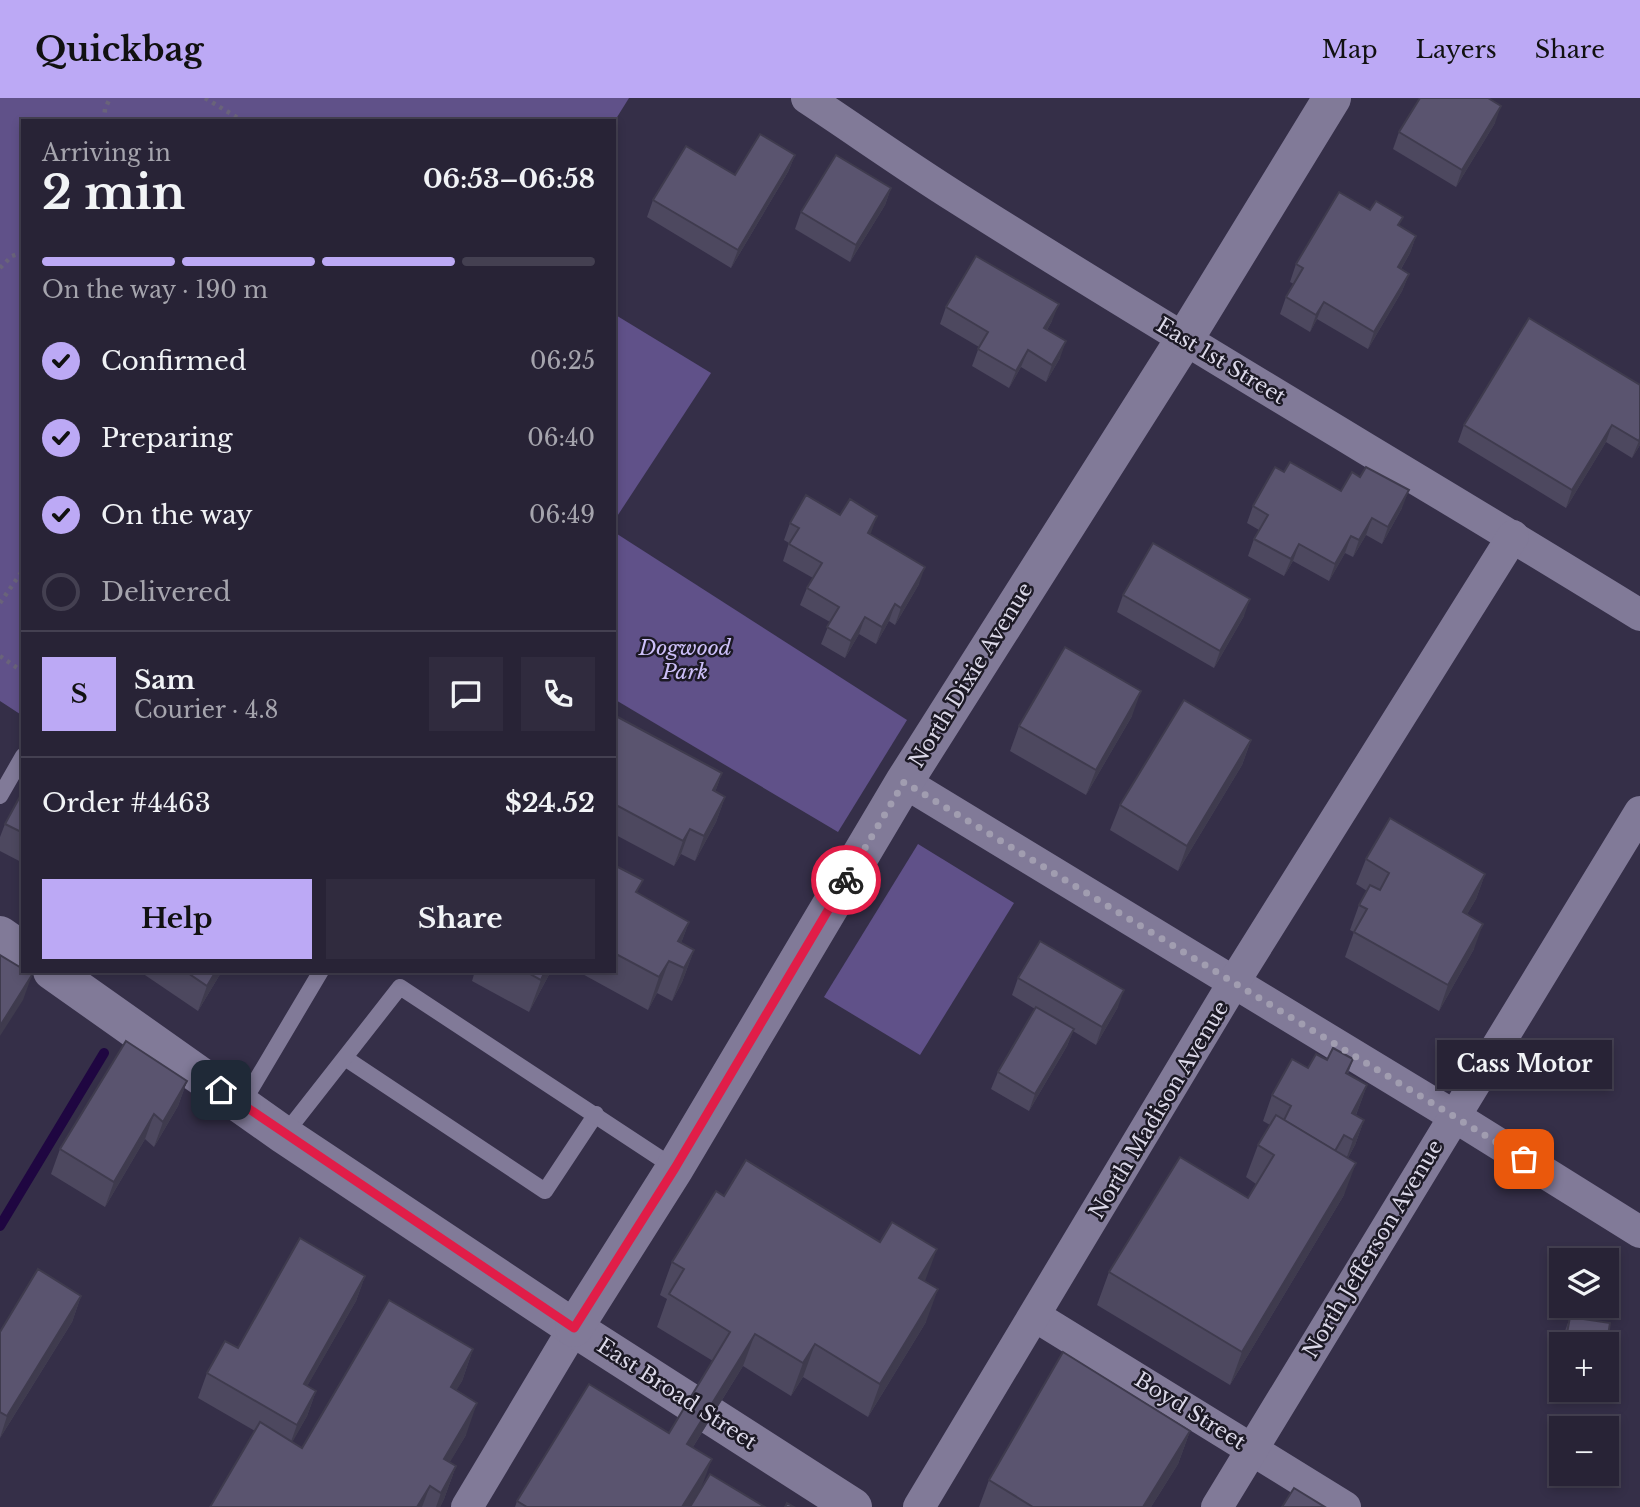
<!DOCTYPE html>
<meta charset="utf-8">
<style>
body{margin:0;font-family:"Libre Baskerville",serif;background:#302b3e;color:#f1f3f6;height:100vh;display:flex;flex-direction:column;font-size:26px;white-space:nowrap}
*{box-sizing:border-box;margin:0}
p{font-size:23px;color:#a5a4ad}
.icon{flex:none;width:38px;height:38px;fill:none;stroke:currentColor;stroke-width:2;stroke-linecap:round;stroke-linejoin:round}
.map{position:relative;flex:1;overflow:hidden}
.panel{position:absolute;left:21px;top:21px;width:595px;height:854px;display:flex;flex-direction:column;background:#282336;border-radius:0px;box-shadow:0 4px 10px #0003,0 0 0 2px #444051}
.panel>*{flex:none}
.buttons{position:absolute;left:1549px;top:1150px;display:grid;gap:14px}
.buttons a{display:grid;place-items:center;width:70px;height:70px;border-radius:0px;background:#282336;box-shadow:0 4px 10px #0003,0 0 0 2px #444051;font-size:35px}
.pin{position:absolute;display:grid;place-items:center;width:60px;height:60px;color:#fff;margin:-30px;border-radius:14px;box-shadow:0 4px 10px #0006}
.courier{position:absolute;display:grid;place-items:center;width:70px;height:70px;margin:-35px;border:5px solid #e11d48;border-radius:50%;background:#fff;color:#222;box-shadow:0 2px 9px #0007}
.bubble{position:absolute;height:49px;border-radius:0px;background:#282336;box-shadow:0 4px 10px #0003,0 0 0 2px #444051;font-size:23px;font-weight:800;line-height:49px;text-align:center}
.head em{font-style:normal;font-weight:800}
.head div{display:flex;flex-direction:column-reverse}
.head{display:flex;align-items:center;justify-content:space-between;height:119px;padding:0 21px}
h1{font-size:46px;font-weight:800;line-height:52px}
.bar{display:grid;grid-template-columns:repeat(4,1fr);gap:10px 7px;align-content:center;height:84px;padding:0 21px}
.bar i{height:9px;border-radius:5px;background:#444051}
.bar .selected{background:#bca9f5}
.bar p{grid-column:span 4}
.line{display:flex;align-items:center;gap:18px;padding:0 21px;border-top:2px solid #444051}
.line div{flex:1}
.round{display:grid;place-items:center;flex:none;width:74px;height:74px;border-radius:0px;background:#302b3e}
ol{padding:0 21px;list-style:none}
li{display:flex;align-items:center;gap:21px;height:77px}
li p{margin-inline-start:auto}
li .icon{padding:7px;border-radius:50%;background:#bca9f5;color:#111;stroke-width:4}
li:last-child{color:#a5a4ad}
li i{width:38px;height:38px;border:4px solid #444051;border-radius:50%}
.button{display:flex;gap:14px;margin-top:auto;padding:14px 21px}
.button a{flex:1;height:80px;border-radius:0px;background:#bca9f5;color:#111;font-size:28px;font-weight:800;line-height:80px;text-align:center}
.button a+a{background:#302b3e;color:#f1f3f6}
header{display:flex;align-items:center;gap:42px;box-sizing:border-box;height:98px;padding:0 35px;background:#bca9f5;color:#111}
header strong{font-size:33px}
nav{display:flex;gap:38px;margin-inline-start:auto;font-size:24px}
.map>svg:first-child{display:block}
</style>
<header>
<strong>Quickbag</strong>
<nav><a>Map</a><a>Layers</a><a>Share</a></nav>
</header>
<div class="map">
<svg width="1640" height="1409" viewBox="0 0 1640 1409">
<rect width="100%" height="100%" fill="#352f48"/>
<g fill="#605189">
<path d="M0,0H629L614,24L23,23V618L0,603Z"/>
<path d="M614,216L711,275L614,423Z"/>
<path d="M614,434L907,622L838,734L614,601Z"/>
<path d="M918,746L1014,805L920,957L824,899Z"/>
</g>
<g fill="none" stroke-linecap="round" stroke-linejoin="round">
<path stroke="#1f0641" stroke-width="10" d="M0,1128L104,955"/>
<g stroke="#69637a" stroke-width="4.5" stroke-dasharray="3.5 5" stroke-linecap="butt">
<path d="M205,0L243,23"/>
<path d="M104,23L105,11L110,0"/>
<path d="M0,170L12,158L23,154"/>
<path d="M0,505L23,472"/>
<path d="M0,558L23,574"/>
</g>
<g stroke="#817a98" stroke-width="16">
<path d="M0,698L23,658"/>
<path d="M345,960L545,1093L596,1016"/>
<path d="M242,1006L321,873"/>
<path d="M284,1037L400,889L675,1070"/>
</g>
<g stroke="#817a98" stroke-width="32">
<path d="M807,0C857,33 906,68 957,100C1182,243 1413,377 1640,517"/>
<path d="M904,684L1454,1018L1640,1134"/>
<path d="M1035,1218L1345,1409"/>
<path d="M467,1409L574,1230"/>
<path d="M919,1409L1234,884L1513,438"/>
<path d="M1217,1409L1640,714"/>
</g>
<g stroke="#817a98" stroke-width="38">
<path d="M0,837L23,853"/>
<path d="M52,873L284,1037L574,1230L853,1409"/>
<path d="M574,1230L675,1070L904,684L1184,242L1332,0"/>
</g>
</g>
<g fill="#4d485f">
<path d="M1495,25L1456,89L1393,51L1399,34Z"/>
<path d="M795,57L788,74L731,170L647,119L653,102L735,77Z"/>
<path d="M891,90L885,107L850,164L795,131L801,114Z"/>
<path d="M1400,128L1416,138L1410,155L1401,171L1409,176L1402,193L1368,251L1317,221L1310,234L1280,216L1286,199L1294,186L1290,184L1296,166Z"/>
<path d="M946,209L1052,223L1047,232L1060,260L1046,284L1021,269L1009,290L972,268L979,249L940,226Z"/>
<path d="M1640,287V347L1632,360L1606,344L1566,410L1458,344L1464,327Z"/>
<path d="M1284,374L1341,393L1402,410L1382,446L1366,437L1353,459L1345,455L1329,483L1293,463L1284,478L1248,458L1254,441L1259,432L1247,425L1253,408Z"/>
<path d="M790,425L870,437L919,486L895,527L889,523L876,546L859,536L845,560L821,546L830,524L800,507L807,490L813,480L783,463L789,445L784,442Z"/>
<path d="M1123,497L1244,518L1214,570L1117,514Z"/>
<path d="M614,617L722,675L715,694L725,699L716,724L695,763L681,756L674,768L614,736Z"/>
<path d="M1132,618L1086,697L1010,653L1019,628Z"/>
<path d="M1251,642L1242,667L1178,773L1110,732L1120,707Z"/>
<path d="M23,693V765L0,753V739L5,726Z"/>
<path d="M1366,761L1485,776L1476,801L1467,816L1474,851L1439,913L1345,859L1354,834L1350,832L1359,807L1367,793L1356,786Z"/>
<path d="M614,767L638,795L689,824L681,845L694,852L682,884L672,903L657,895L648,912L577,873H614Z"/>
<path d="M139,873H222L198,913Z"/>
<path d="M475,873H551L529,914L472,883Z"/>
<path d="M1018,880L1118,909L1096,947L1073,933L1067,948L1029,1013L991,991L998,974L1035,911L1012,897Z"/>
<path d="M1353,961L1348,976L1367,987L1356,1017L1364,1022L1355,1047L1348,1060L1344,1097L1230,1287L1097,1207L1109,1174L1248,1100L1256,1086L1246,1079L1258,1047L1270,1027L1263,1023L1272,997L1308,970L1327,962Z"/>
<path d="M187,983L178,1008L154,1049L145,1041L105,1109L51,1076L60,1051Z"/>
<path d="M724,1098L925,1183L926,1224L868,1319L803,1279L791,1298L743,1268L693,1349L701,1392L765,1409H515L517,1403L669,1335L713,1263L657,1229L667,1201L660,1197L672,1164Z"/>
<path d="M365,1178L356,1203L307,1288L316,1293L307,1318L292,1344L302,1350L473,1251L462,1283L456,1292L466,1337L449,1365L456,1368L444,1401L440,1409H210L255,1333L198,1300L207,1275L238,1250Z"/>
<path d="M81,1198L72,1224L0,1340V1234Z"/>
<path d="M1570,1219L1606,1246H1562L1564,1236Z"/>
<path d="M1561,1251V1280L1556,1279Z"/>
<path d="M1190,1333L1178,1366L1151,1409H979L989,1382Z"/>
</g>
<g fill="#3f3b4e">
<path d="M1501,8L1495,25L1456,89L1462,72Z"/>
<path d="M795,57L788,74L731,170L738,152Z"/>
<path d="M891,90L885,107L850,164L856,147Z"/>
<path d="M1416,138L1410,155L1392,186L1398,169Z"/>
<path d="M1409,176L1402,193L1368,251L1374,234Z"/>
<path d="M1324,204L1317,221L1310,234L1316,217Z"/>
<path d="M1059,206L1052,223L1038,247L1044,230Z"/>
<path d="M1066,243L1060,260L1046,284L1052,267Z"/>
<path d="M1028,252L1021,269L1009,290L1016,273Z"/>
<path d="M1612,327L1606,344L1566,410L1572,392Z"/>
<path d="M1640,340V347L1632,360L1639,343Z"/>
<path d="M1409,392L1402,410L1382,446L1388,429Z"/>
<path d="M877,418L871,435L861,452L868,435Z"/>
<path d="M1372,420L1366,437L1353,459L1359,442Z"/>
<path d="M1351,438L1345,455L1329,483L1335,466Z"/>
<path d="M1299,446L1293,463L1284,478L1291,461Z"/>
<path d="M925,469L919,486L895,527L901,510Z"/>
<path d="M1250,501L1244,518L1214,570L1220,553Z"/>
<path d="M895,506L889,523L876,546L882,529Z"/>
<path d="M865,519L859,536L845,560L851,543Z"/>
<path d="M1141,593L1132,618L1086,697L1096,672Z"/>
<path d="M1251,642L1242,667L1178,773L1187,748Z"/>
<path d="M722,675L713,700V692Z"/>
<path d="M725,699L716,724L695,763L704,738Z"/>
<path d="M690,731L681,756L674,768L683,743Z"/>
<path d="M1485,776L1476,801L1454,839L1463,814Z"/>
<path d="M689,824L677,856L678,843Z"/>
<path d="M1483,826L1474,851L1439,913L1448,887Z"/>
<path d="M694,852L682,884L672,903L684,870Z"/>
<path d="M669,863L657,895L648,912L659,879Z"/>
<path d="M216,873H222L198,913L207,888Z"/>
<path d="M545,873H551L529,914L541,882Z"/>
<path d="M32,877L23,902L0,938V928Z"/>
<path d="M1124,892L1118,909L1096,947L1102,929Z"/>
<path d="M1074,931L1067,948L1029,1013L1035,996Z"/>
<path d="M187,983L178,1008L154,1049L163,1024Z"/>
<path d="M1367,987L1358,1012L1343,1040L1352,1015Z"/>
<path d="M154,1016L145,1041L105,1109L114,1084Z"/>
<path d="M1364,1022L1355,1047L1344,1067L1353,1042Z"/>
<path d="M1356,1065L1344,1097L1230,1287L1242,1254Z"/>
<path d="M937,1151L925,1183L919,1180Z"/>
<path d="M365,1178L356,1203L294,1311L304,1286Z"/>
<path d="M938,1191L926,1224L868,1319L880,1286Z"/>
<path d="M81,1198L72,1224L0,1340L7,1318Z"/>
<path d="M755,1236L743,1268L675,1378L687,1346Z"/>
<path d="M815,1246L803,1279L791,1298L803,1265Z"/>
<path d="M473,1251L462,1283L439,1322L451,1289Z"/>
<path d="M316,1293L307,1318L288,1352L297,1327Z"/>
<path d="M477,1305L466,1337L434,1391L444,1361Z"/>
<path d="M1190,1333L1178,1366L1151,1409H1143Z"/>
<path d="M712,1361L700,1393L690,1409H682Z"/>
<path d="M456,1368L444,1401L440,1409H436L441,1395Z"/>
<path d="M430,1388L422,1409H417Z"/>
</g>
<g fill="#5a546f" stroke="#3f3b4e" stroke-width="2">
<path d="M1420,0H1488L1501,8L1462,72L1399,34Z"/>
<path d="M760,36L795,57L738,152L653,102L686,48L735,77Z"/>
<path d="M836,57L891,90L856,147L801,114Z"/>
<path d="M1339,94L1370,112L1376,103L1403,119L1398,127L1416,138L1398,169L1409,176L1374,234L1324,204L1316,217L1286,199L1303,170L1296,166Z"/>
<path d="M976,158L1059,206L1044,230L1066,243L1052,267L1028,252L1016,273L978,251L988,234L946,209Z"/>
<path d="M1529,220L1640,287V340L1639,343L1612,327L1572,392L1464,327Z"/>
<path d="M1290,364L1341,393L1352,374L1360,379L1366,369L1409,392L1388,429L1372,420L1359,442L1351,438L1335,466L1299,446L1291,461L1254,441L1268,417L1253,408L1275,369L1284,374Z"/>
<path d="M806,397L840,417L850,401L877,418L868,435L925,469L901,510L895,506L882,529L865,519L851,543L827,529L839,509L807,490L822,465L789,446L799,430L790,425Z"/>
<path d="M1153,445L1250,501L1220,553L1123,497Z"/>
<path d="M1065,549L1141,593L1096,672L1019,628Z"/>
<path d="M1184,602L1251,642L1187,748L1120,707Z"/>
<path d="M614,617L722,675L713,692L725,699L704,738L690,731L683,743L614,706Z"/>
<path d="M23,693V735L5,726Z"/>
<path d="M1390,720L1485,776L1463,814L1483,826L1448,887L1354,834L1367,811L1359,807L1370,787L1380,792L1389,775L1366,761Z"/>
<path d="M614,767L643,782L636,794L689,824L678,843L694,852L684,870L669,863L659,879L614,855Z"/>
<path d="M1040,843L1124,892L1102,929L1018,880Z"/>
<path d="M0,857L23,871V873H26L32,877L0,928Z"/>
<path d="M185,873H216L207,888Z"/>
<path d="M525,873H545L541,882Z"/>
<path d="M1036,909L1074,931L1035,996L998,974Z"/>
<path d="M126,943L187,983L163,1024L154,1016L114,1084L60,1051Z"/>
<path d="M1333,950L1353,961L1346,975L1367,987L1352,1015L1364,1022L1353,1042L1344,1037L1335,1053L1284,1022L1291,1008L1272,997L1292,961L1308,970L1316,956L1327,962Z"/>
<path d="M1276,1017L1356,1065L1242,1254L1109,1174L1180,1059L1248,1100L1274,1057L1258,1047Z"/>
<path d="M746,1062L880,1144L892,1124L937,1151L919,1180L938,1191L880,1286L815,1246L803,1265L755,1236L687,1346L712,1361L682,1409H527L517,1403L589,1286L669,1335L730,1234L669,1196L684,1171L672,1164L716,1093L724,1098Z"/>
<path d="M300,1140L365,1178L304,1286L316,1293L297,1327L207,1275L225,1243L238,1250Z"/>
<path d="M38,1171L81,1198L7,1318L0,1314V1234Z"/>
<path d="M389,1202L473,1251L451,1289L477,1305L444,1361L456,1368L441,1395L430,1388L417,1409H210L260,1324L302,1350Z"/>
<path d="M1570,1219L1610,1225L1606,1250V1246H1565Z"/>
<path d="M1063,1254L1190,1333L1143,1409H1033L989,1382Z"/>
<path d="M710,1376L765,1409H690Z"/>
<path d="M1294,1390L1325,1409H1282Z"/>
<path d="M787,1405L794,1409H785Z"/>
</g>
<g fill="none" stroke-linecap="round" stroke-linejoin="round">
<path stroke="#a19db0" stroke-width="7" stroke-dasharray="0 12.6" d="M846,782L904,684L1524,1061"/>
<path stroke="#e11d48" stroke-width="9" d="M221,992L574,1230L675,1070L846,782"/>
</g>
<g text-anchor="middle" stroke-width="5" stroke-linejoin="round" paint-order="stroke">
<g font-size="21" fill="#dbd8e8" stroke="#1c1925">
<text transform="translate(1221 263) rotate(31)" y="7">East 1st Street</text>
<text transform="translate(971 577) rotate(-58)" y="7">North Dixie Avenue</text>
<text transform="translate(1159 1012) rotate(-59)" y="7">North Madison Avenue</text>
<text transform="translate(1373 1151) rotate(-59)" y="7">North Jefferson Avenue</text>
<text transform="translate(677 1296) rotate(33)" y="7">East Broad Street</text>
<text transform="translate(1190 1313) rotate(32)" y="7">Boyd Street</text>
</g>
<g font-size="21" font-style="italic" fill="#cdc0f9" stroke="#1c1925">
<text x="685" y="557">Dogwood<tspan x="685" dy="24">Park</tspan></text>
</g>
</g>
</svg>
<div class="buttons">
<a><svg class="icon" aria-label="layers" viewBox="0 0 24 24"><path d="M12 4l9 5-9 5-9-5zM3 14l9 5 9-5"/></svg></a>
<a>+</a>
<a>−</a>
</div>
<div class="pin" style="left:1524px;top:1061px;background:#ea580c"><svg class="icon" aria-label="bag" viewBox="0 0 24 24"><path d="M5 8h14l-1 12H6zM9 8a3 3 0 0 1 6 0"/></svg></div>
<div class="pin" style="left:221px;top:992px;background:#1f2937"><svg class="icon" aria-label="home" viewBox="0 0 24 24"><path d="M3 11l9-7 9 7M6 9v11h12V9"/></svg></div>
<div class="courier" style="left:846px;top:782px"><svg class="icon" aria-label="bike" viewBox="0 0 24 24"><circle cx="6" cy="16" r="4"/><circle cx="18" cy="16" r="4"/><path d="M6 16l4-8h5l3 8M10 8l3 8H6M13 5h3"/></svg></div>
<div class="bubble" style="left:1437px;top:942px;width:175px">Cass Motor</div>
<section class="panel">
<div class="head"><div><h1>2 min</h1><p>Arriving in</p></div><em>06:53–06:58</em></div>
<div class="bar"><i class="selected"></i><i class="selected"></i><i class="selected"></i><i></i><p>On the way · 190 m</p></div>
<ol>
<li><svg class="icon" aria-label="check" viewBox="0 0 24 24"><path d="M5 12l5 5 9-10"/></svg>Confirmed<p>06:25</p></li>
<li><svg class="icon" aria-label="check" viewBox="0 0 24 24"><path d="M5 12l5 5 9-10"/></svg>Preparing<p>06:40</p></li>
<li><svg class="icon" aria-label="check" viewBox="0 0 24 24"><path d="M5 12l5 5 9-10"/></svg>On the way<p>06:49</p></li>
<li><i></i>Delivered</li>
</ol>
<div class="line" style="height:126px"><b class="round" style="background:#bca9f5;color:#111">S</b><div><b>Sam</b><p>Courier · 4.8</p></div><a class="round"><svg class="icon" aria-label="chat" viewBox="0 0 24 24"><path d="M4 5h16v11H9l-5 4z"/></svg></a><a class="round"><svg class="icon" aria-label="phone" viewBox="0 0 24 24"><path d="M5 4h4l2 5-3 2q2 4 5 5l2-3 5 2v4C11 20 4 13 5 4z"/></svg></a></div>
<div class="line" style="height:91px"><div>Order #4463</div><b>$24.52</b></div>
<div class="button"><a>Help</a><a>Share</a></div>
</section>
</div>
